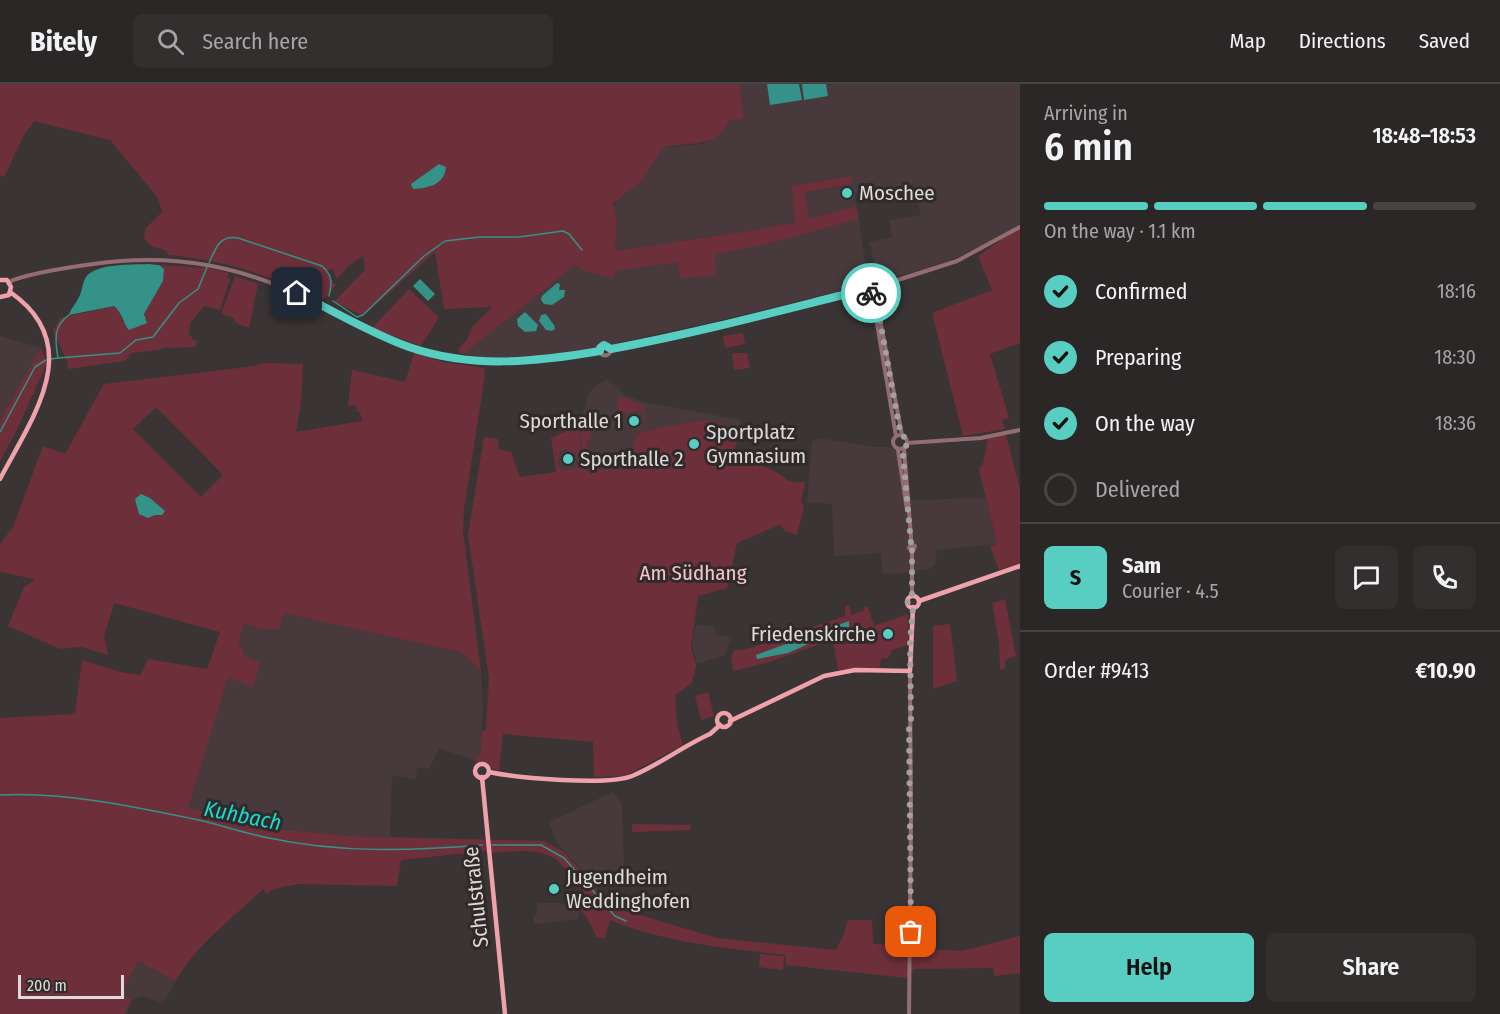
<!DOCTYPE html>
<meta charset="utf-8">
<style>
body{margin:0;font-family:"Fira Sans Condensed",sans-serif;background:#342f2f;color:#f1f3f6;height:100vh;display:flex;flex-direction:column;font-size:22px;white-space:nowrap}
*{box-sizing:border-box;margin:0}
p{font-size:20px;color:#a6a5a7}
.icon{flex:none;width:33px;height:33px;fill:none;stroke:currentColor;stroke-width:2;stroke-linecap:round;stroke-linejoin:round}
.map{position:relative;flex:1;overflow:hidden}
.sheet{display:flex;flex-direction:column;background:#2c2727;width:480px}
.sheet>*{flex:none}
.scale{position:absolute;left:18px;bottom:15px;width:106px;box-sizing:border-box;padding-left:6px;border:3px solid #dedada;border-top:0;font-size:16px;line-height:21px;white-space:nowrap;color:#dedada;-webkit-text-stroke:4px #302a2a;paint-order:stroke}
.pin{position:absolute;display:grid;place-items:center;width:51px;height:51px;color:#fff;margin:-26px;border-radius:12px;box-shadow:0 3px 9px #0006}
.courier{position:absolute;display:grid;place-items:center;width:60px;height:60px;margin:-30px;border:4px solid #57cec1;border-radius:50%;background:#fff;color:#222;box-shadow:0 2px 8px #0007}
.head em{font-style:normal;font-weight:600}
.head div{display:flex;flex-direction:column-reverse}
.head{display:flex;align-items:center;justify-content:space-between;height:102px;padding:0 24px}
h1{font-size:39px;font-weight:600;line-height:45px}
.bar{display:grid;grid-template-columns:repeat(4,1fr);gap:9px 6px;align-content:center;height:72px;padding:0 24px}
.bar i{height:8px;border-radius:4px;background:#484444}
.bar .active{background:#57cec1}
.bar p{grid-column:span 4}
.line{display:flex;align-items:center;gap:15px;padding:0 24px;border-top:2px solid #484444}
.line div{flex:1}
.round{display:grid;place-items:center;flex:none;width:63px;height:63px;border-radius:9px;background:#342f2f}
ol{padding:0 24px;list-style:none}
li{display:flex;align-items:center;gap:18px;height:66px}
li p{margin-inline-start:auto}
li .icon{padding:6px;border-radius:50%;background:#57cec1;color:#111;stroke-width:4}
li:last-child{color:#a6a5a7}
li i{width:33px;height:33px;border:3px solid #484444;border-radius:50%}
.primary-button{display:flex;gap:12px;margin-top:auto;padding:12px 24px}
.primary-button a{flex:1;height:69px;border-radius:9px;background:#57cec1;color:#111;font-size:24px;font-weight:600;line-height:69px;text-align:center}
.primary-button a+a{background:#342f2f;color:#f1f3f6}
header{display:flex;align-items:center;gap:36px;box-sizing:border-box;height:84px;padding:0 30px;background:#2c2727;border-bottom:2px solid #484444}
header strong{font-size:28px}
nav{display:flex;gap:33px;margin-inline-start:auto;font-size:21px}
.search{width:420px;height:54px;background:#342f2f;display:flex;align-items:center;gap:15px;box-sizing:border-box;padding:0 21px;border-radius:9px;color:#a6a5a7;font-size:22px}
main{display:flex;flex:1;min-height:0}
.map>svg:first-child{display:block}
</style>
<header>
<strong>Bitely</strong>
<div class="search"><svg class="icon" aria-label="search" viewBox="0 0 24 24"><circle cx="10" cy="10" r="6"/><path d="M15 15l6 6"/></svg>Search here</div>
<nav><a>Map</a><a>Directions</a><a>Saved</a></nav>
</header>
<main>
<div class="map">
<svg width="1020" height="930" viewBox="0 0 1020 930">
<rect width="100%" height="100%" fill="#3a3434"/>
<g fill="#483a3c">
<path d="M740,0H1020V143L956,174L932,183L884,196L878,192L869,158L892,153L889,136L921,131L913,100L855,110L856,122L809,136L805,108L852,100L850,92L793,102L795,138L756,146L615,167L617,139L613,121L639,99L662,64L702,60L711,56L726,43L729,37L744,34Z"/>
<path d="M859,135L867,195L863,201L725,235L571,269L528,276L488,275L464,270L577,179L615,187L764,161Z"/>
<path d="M0,252L41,264L0,336Z"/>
<path d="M608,295L626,312L644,318L741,336L734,368L607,386L557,388L551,354L580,341L588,311L597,301Z"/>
<path d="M820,354L875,363H888L910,369L907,374L911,416L986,414L997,460L937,466L935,481L928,485L902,489L882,490L881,469L834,472L832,420L807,419L812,358Z"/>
<path d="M248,521L461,568L481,588L483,622L480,672L473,676L439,664L429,685L417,683L416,696L392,691L390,753L349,752L278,745L187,724Z"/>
<path d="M696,540L715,543L716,551L732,553L725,571L697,580L692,563Z"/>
<path d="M613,708L622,720L624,783L590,795L557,759L549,738Z"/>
<path d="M537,819H559L575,822L580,826L578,835L535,840L533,831H537Z"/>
<path d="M138,877L176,897L162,920L144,912L132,915L122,910Z"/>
</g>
<g fill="#6d303b" fill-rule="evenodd">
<path d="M0,0H740L744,34L729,37C716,67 686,56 663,64L639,99L613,120L617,139L615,167L756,146L795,138L792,102L851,92L852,100L805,108L809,135L856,122L859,135L764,161L715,170L716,191L680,194L678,178L615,187L613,194L581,186L576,180L464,270L459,269V264L466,257L473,242L492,223L444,225L435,168L363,232L338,220L335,217L365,186L363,172L348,182L337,195L332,184L327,187L333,199L336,201L324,215L319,216C270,191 224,176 168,171L167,167L151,162L144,154L146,144L162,128L158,114L110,56L34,37L23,53L4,93L0,91Z"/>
<path d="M1020,143V259L990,270L1009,334L1002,336L1005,345L963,352L932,229L992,206L978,172Z"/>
<path d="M159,181L208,184L229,189L227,193L230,195L220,226L204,222L190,239L189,252H192V256L197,257L196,263L164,264L159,266L131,269L125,277L68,285L67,277L53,247L60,234L114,222L119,226L123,238L147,239L144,230L163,197L164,185Z"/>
<path d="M235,192L258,200L249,244L236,239L234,234L221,230Z"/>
<path d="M409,205L439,233L421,262L372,244Z"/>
<path d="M743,249L745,260L725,264L723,252Z"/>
<path d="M41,264L47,279L15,350L0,377V336Z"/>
<path d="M414,269L443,278L484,284L485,291L464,425L463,447L481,588L461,568L283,529L280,545H262L244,539L238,558L245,572L260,579L253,603L228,593L188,724L278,745L349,752L544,757L564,768L602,811L612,821L623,826L717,854L836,866L844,850L848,836H872L873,860L906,861L907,871H915L914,865L962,867L1020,852V889L994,892L993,884L914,885L907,894L786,881L785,871C726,864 666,859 610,836L605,854H597C589,838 584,823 566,817L564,812L583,807C575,797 567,786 558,777C539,762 510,768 487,769L486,767L401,776L397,802L298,800L273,805L267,810L263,805C235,832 194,863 176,897L138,877L122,910L132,915L125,930H0V634L75,630L82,576L120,588L140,591L148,575L207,585L220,548L114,519L104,553L108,571L81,563L60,565L8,542L24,503L32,498L34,495L0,488V460L13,443L43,362L65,370L104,300L255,282L264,279L303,280L301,319L296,348L362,337L360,328H357L356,321L348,322L352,286L405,298ZM156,323L223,391L201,413L133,345Z"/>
<path d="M732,269H747L750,284L734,286Z"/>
<path d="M620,312L643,321L646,345L636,347L645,344L642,326L619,330L617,319Z"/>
<path d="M593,327L594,336L589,337L592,358L590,355L586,356L590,379L600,380L599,375L605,374L606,384L589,385L585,383L584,380L581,354L586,328Z"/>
<path d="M706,336L740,344L734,368L778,389L790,398H805L801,418L804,422L797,451L786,447L779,441L737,459L727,504L698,512L691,564L696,581L692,599L675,611L677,640L683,661L625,692L594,693L593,658L503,650L499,687L473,676L480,672L482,646L486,647L489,594L468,451L484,353L498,355L499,365L511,368L520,393L556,388L551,354L580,341L581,375H577L575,367L571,370L568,365L559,367L560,374H557L559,383H561L562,386L576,384V379L582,378L583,385L589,387L625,384L628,380L632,379L633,382L636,381L637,374L655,370L635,372L633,357L636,356V351L656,344Z"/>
<path d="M1006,351L1020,406V480L999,486L990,462L997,460L979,385L983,380L988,354Z"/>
<path d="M1005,515L1016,572L1005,576V584L1000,586L999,558L992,519Z"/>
<path d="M850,521L851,531L864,526V522L868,523L874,542L908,530V561L892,566L888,574L881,575L880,584L838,586L834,562L829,557L769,578L733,587L731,575L734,566L747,565L845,532V522Z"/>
<path d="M950,540L957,597L933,605V542Z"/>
<path d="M708,608L714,632L701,636L695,612Z"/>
<path d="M632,740L691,741L690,746L632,748Z"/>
<path d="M760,870L784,872L783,886L759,883Z"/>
</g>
<g fill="#349288">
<path d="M767,0H799L802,16L770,21Z"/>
<path d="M802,0H826L828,12L804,16Z"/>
<path d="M439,80L446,83C444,101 429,104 413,105L411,100Z"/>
<path d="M148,180L159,181L164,185L163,197L144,230L147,239L129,246C123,239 122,228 114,222L69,231C71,224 75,221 78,215C82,209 82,199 86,193C96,179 132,181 148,180Z"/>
<path d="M420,195L435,210L428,217L413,202Z"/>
<path d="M557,199L560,200L559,206H565L564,213L552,221L544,220L541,216L542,212Z"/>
<path d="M525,228L538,241L536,247L525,248L518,242L517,235Z"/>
<path d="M546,230L554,241L555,245L552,247L546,246L539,237L541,231Z"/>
<path d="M141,410L150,414L165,427L162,431H155L148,434L139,430L135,415Z"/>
<path d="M849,537V544L829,551L828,554L815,557L788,569L757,575L756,571Z"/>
</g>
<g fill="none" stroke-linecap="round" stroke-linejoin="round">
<g stroke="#349288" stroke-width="1.5">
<path d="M209,179C216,164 219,151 238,154L322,182C333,192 332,199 329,212"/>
<path d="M333,217L357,233L363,231L424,172L445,157L480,153H519L563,147L569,150L582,166"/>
<path d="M58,274L120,269L136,256L153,253L179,219L198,205L207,183"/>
<path d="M51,275L58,274C55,256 53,242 69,231"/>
<path d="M0,348L35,283L46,276"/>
<path d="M0,711C65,708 131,722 194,735C219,740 243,749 269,754C338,769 411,767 482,761"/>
<path d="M492,761H541L564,774L615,832L626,837"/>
</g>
<g stroke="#946d72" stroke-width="4">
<circle cx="873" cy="204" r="6"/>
<path d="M9,198C27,189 72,183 93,180C178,168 246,183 321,221C356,238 390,259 429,269C486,284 542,277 600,267"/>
<path d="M879,202L957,177L1020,143"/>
<path d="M875,209L902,351"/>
<path d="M872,210L896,352"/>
<circle cx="605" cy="266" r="5.5"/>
<path d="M611,265L732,239L867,205"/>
<circle cx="900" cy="358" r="7"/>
<path d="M907,359L981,354L1020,346"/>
<path d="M904,365L911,453V460L909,464L913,466L915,462L911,460"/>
<path d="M898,366L907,426"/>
<path d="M912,512V467"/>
<path d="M909,930L911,734L910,587"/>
</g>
<g stroke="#f0a2ac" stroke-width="4.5">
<path d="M0,196H7L11,203L9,211L0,213"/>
<path d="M0,395C32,334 87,261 10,208"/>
<circle cx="913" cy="518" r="6"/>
<path d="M919,517L1020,482"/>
<circle cx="724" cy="636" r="7"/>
<path d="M730,637L824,592L855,586L910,587L913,523"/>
<circle cx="482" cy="687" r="7"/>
<path d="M489,688C517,694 607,702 632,692C659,681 683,662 710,650L720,641"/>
<path d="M482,693L505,930"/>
</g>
</g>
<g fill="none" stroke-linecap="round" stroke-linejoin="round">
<path stroke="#a5a0a0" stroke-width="6" stroke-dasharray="0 10.8" d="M871,209H875L900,347L908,359L904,365L903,370L911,460L909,464L912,466V512L907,517L909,521L913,524L910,557L911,635L909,641L911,848"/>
<path stroke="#57cec1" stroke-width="8" d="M297,209C334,227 370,249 409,263C472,285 535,278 600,267V264L604,261L611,265C697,249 782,226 867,205L871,209"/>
</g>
<g fill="#57cec1" stroke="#302a2a" stroke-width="2">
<circle cx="847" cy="109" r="6"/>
<circle cx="634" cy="337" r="6"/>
<circle cx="694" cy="360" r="6"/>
<circle cx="568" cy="375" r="6"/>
<circle cx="888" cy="550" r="6"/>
<circle cx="554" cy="805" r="6"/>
</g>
<g text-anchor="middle" stroke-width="6" stroke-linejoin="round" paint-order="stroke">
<g font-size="21" fill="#dedada" stroke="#302a2a" text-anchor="start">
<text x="859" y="116">Moschee</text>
<text x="622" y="344" text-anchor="end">Sporthalle 1</text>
<text x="706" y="355">Sportplatz<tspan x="706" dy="24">Gymnasium</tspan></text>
<text x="580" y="382">Sporthalle 2</text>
<text x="876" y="557" text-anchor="end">Friedenskirche</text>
<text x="566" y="800">Jugendheim<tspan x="566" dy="24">Weddinghofen</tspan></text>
</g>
<g font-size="21" fill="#f4c4c9" stroke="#302a2a">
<text x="693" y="496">Am Südhang</text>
</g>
<g font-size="21" fill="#dedada" stroke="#302a2a">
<text transform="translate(476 813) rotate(-96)" y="7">Schulstraße</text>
</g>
<g font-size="22" font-style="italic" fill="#14dece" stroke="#302a2a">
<text transform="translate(243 731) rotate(11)" y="8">Kuhbach</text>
</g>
</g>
</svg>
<div class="scale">200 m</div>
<div class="pin" style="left:911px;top:848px;background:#ea580c"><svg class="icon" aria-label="bag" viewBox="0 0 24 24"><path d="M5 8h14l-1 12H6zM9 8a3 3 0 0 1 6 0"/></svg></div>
<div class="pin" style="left:297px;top:209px;background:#1f2937"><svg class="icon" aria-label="home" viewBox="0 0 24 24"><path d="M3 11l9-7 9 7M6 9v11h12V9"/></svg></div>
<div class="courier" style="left:871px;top:209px"><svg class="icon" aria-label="bike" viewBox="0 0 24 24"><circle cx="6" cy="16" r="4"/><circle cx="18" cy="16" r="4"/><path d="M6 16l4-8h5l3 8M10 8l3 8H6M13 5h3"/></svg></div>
</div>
<section class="sheet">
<div class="head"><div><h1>6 min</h1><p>Arriving in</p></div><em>18:48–18:53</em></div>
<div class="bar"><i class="active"></i><i class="active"></i><i class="active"></i><i></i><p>On the way · 1.1 km</p></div>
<ol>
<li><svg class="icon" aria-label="check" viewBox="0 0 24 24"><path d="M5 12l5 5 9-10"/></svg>Confirmed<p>18:16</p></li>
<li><svg class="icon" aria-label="check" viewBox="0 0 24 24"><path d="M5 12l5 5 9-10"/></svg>Preparing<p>18:30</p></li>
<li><svg class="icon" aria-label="check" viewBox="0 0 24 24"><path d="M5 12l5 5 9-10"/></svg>On the way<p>18:36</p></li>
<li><i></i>Delivered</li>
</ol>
<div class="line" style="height:108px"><b class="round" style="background:#57cec1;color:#111">S</b><div><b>Sam</b><p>Courier · 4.5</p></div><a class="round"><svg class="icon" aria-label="chat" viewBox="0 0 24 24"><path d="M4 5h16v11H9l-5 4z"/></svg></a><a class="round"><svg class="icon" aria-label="phone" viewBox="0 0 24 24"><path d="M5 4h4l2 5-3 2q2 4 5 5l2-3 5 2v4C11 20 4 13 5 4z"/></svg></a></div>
<div class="line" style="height:78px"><div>Order #9413</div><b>€10.90</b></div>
<div class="primary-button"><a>Help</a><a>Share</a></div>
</section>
</main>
